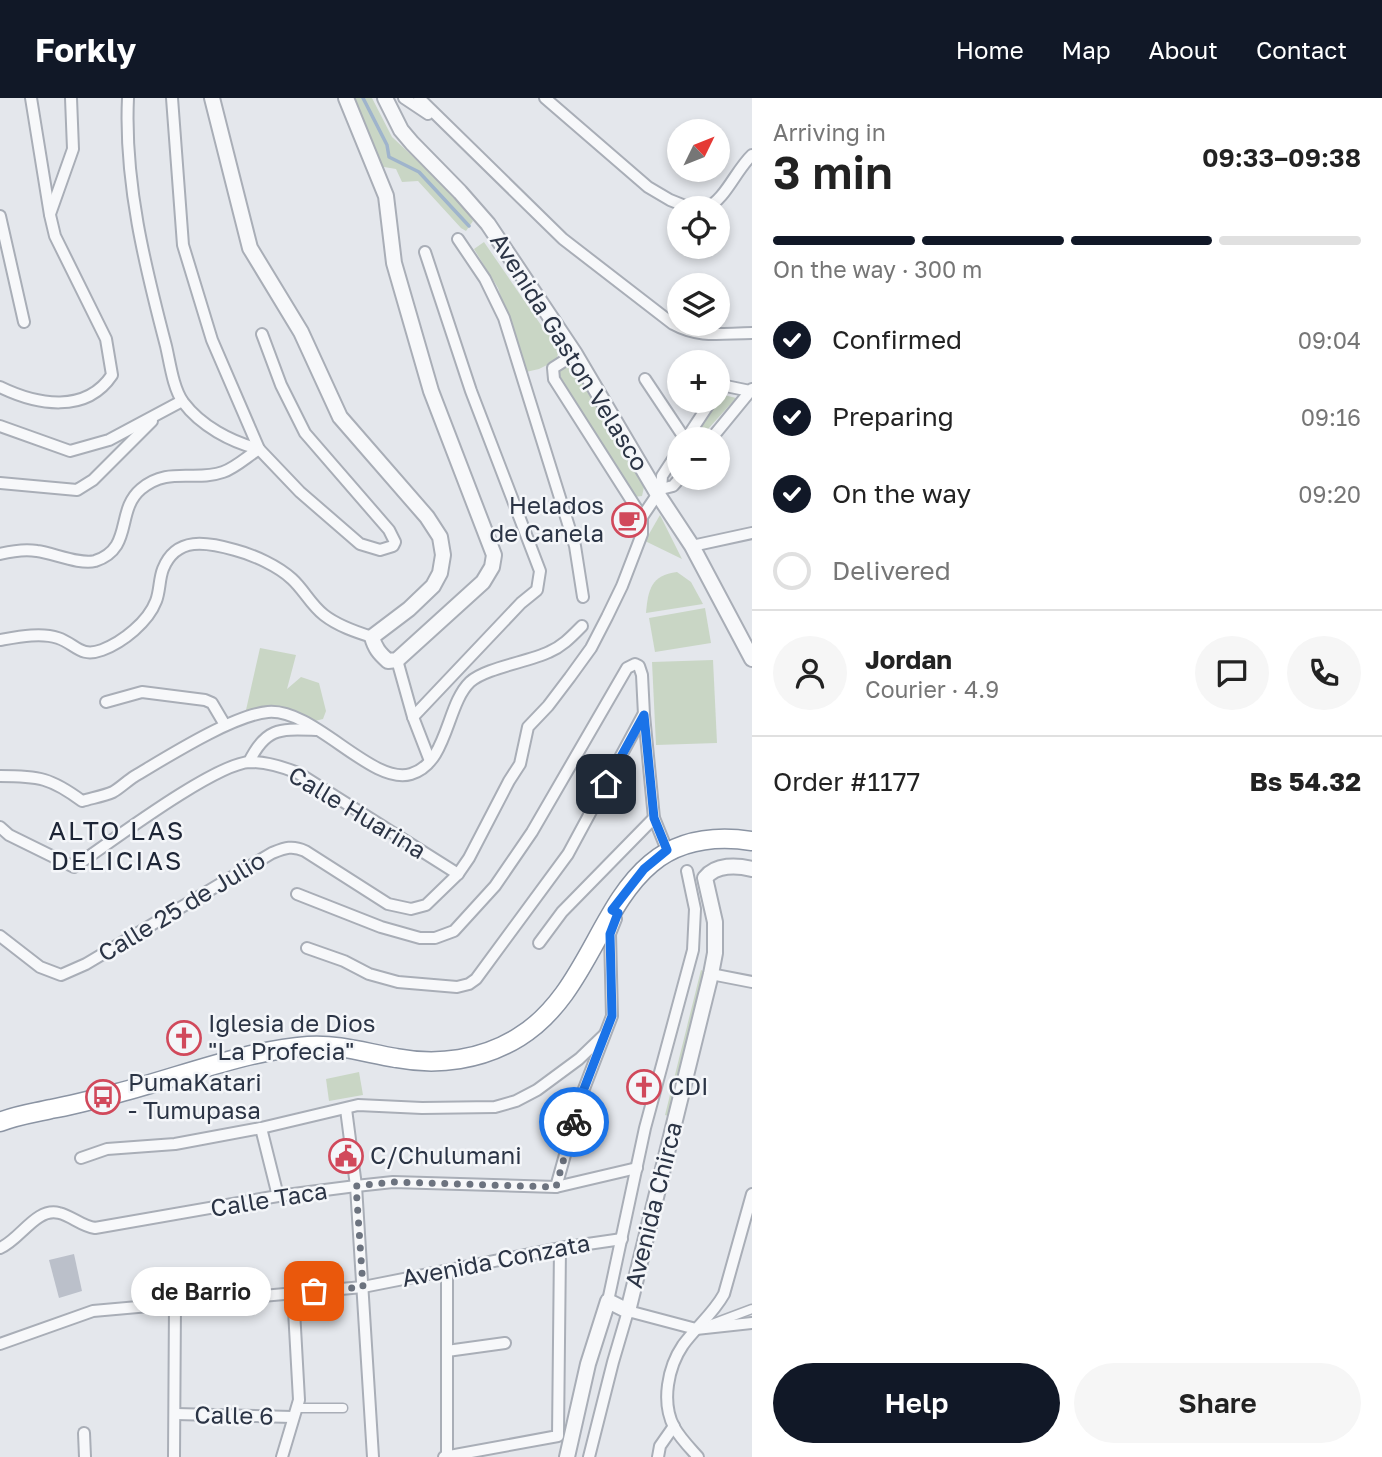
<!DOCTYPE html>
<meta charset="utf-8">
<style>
body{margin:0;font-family:"Golos Text",sans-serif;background:#f6f6f6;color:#222;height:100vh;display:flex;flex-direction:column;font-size:26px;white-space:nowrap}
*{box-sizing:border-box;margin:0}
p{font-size:23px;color:#767676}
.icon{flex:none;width:38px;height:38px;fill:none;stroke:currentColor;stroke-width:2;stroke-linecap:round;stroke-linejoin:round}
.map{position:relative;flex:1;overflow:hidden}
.sheet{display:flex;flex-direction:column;background:#fff;width:630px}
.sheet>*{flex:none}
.needle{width:46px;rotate:47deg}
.buttons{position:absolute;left:667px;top:21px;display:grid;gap:14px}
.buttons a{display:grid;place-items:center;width:63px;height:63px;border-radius:50%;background:#fff;box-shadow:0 4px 10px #0003;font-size:35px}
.pin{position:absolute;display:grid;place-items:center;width:60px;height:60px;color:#fff;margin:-30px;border-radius:14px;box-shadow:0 4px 10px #0006}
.courier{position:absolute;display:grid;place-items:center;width:70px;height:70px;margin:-35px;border:5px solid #1a73e8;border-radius:50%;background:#fff;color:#222;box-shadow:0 2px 9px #0007}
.bubble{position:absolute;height:49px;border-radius:24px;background:#fff;box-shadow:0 4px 10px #0003;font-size:23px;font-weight:600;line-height:49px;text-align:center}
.summary em{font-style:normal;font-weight:600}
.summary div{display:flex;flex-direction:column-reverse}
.summary{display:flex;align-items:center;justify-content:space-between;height:119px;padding:0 21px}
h1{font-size:46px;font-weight:600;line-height:52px}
.bar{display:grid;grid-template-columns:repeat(4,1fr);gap:10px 7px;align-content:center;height:84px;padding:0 21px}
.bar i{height:9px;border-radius:5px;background:#e0e0e0}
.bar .selected{background:#111827}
.bar p{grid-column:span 4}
.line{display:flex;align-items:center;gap:18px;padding:0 21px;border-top:2px solid #e0e0e0}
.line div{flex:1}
.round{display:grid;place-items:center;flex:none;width:74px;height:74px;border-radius:37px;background:#f6f6f6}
ol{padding:0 21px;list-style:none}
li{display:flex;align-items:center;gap:21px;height:77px}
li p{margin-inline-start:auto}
li .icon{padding:7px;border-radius:50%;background:#111827;color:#fff;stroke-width:4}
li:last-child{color:#767676}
li i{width:38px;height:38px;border:4px solid #e0e0e0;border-radius:50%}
.cta{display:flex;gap:14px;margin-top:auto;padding:14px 21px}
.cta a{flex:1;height:80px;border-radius:42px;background:#111827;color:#fff;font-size:28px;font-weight:600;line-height:80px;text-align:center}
.cta a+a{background:#f6f6f6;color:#222}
header{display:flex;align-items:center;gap:42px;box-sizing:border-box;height:98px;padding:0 35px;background:#111827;color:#fff}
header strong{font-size:33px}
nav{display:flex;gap:38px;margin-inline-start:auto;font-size:24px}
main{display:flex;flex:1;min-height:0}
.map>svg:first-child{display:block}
</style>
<header>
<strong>Forkly</strong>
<nav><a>Home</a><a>Map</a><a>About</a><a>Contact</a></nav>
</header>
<main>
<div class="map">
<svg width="752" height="1359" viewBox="0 0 752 1359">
<rect width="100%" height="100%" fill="#e4e7ec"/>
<g fill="#c9d6c5">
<path d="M352,0H372L392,39L461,103L473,123L466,133L461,130L418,83L402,84L396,71L372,67Z"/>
<path d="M484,144L541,227L549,224L564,250L558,254L557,262L539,271L526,274L498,190L474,151Z"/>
<path d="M562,266H571L644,389L642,398L634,399L627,394L557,273Z"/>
<path d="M720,296L736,300L699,341L697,336Z"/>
<path d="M660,417L682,461L645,443Z"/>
<path d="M677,474L691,484L703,506L646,515C648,492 651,477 677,474Z"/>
<path d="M705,510L711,545L655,554L649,520Z"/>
<path d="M260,550L296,557L287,591L301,579L319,585L326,613L323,621L315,623C304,616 294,616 285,610L283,615L246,612Z"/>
<path d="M713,562L717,645L656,647L652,564Z"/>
<path d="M701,872L705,874L668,1018L665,1017Z"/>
<path d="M359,974L363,997L329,1003L326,981Z"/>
</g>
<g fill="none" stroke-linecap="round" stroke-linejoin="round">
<path stroke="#9fb4cc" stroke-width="3.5" d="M363,0L387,47L389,59L419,74L469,128"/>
</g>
<path fill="#bbc0ca" d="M74,1156L82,1193L59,1200L49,1162Z"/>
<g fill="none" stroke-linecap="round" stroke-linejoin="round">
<g stroke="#a9aeb7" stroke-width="11">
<g id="pedestrian">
<path d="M712,1226L752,1211"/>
<path d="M297,1310H343"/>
</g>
</g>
<g stroke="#a9aeb7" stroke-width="14">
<g id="minor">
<path d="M128,0C124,84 145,168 166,248C170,265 173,290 183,304C201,328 231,344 259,351"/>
<path d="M172,0L183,147L212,242L259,351L300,394L360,446L380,452L393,448L395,444L389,432L305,335L281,287L262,236"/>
<path d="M404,0L428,16"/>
<path d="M419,0L563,141L673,226C700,241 723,235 752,235"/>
<path d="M545,0L648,89L670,102L690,110"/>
<path d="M706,110C725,102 736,72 752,57"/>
<path d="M50,116L73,51L71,0"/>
<path d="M0,118L24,224"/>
<path d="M458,141L485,181L504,220L575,448L583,499"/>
<path d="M575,256L553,270L554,281L642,419"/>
<path d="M645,281L685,341"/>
<path d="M0,289C37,307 86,316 112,277L106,241L55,138L50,117L31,0"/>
<path d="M718,292L721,287L750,293"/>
<path d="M0,328L70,353L109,342L182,303"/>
<path d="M686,341L711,303"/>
<path d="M711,341L752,291"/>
<path d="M0,385L77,392L93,382L152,323"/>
<path d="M661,391L673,388L680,380"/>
<path d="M692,448L752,435"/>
<path d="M0,456C12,453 25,451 37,453C53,455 80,467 95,463C134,450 115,413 141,391C168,368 195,384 223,374C235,370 248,358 259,351"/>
<path d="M0,542C17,539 41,534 58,540C76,546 80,560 102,552C123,544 148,524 156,503C160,493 159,481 163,471C176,438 207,444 235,452C254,457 278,468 292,481C304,492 311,507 324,517C338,528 356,534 372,539"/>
<path d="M397,562L413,619L430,663"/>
<path d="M106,604L142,594L205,602L212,605L225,627"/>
<path d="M413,619L521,505L537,492L540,473L471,293L425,154"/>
<path d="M249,664C266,629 280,631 316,632"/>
<path d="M0,678C39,678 51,680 82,703C92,700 104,698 113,694C120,690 127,683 135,678C167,659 233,617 268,614C314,610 372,688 411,676C448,665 446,607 470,584C485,570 528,564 549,554C563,548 572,538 582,528"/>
<path d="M0,729L9,737L74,769C108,746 215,665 250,664C266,664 283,669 298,675L458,776"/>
<path d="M297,796L381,829L420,840H435L454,833L495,788L532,734L627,570L635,566L639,568L642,577L644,617L654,720L667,752"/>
<path d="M0,838L40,869L61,877L86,866L272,755C285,750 292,747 305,753L388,806L411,811L426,807L458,776L469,760L509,683L520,666L528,629L548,608L570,579L591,550L607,519L622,488L642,436V419L661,391L662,378L679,352"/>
<path d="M539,845L562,814L654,720"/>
<path d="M307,850L344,863L369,876L398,884L457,889L469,886L476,881L568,756L643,617"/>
<path d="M711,876L752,884"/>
<path d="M346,1011L356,1088L373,1359"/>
<path d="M261,1030L278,1098"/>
<path d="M81,1060L107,1051L175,1046L261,1030L358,1007L422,1010L495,1009L516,1003L537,992L579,961L604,937"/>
<path d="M556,1089L582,996L612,918L610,836L616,821"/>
<path d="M0,1150C20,1142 36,1109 59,1115C72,1118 81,1128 95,1130L278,1098L356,1088L393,1084L556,1089L637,1070"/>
<path d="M608,1203L645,1030L693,852L695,811L687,773"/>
<path d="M0,1246L93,1213L363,1189L560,1150L622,1141"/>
<path d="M447,1253L505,1245"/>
<path d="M176,1316L292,1319"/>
<path d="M84,1335L85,1359"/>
<path d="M447,1358V1173"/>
<path d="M174,1359L175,1205"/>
<path d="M282,1359L299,1302L293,1194"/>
<path d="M444,1359L558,1338L560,1150"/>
<path d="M589,1359L613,1264L628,1213L696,1231L752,1225"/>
<path d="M658,1359L660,1348L674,1328"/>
<path d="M698,1359C690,1350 680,1340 674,1329C661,1304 668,1269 683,1247C696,1229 713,1216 724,1196L752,1096"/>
</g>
</g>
<g stroke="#a9aeb7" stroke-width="18">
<g id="tertiary">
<path d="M212,0L250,150L301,234L340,319L427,419L440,439L443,457L440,475L433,488L409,511L372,539C375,550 379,555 388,563L397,562L483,484L492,469L494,457L431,293L394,165L386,98L346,0"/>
<path d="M385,0L401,32L412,45L460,94L488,126L575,256L657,395L692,448L752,561"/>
<path d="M567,1359L588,1266L608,1203L628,1213L711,876L715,855V824L705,780C716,766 737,767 752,771"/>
</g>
</g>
<g stroke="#8b94a3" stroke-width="21">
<path id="trunk" d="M0,1024C17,1017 34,1015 51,1011C74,1007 96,1001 118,995C180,979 244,953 308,948C339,946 366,955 396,960C438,968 482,962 519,939C615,880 600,720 752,743"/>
</g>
<use href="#pedestrian" stroke="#f7f8fa" stroke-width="8"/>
<use href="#minor" stroke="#f7f8fa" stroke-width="10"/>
<use href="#tertiary" stroke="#f7f8fa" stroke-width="14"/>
<use href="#trunk" stroke="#fff" stroke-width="18"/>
</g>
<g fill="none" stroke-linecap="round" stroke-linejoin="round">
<path stroke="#6c737f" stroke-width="7" stroke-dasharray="0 12.6" d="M314,1193L363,1189L356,1088L393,1084L556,1089L574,1024"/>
<path stroke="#1a73e8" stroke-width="9" d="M574,1024L582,996L612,918L610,836L618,815L612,812L644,771L667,752L654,720L644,617L606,686"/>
</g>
<defs>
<g id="cafe-ring" transform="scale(1.75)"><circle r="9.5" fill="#f4f6f9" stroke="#d1495b" stroke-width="1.5"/><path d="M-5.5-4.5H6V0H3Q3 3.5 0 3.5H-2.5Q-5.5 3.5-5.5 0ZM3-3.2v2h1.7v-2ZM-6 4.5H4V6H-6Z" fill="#d1495b"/></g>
<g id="church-ring" transform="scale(1.75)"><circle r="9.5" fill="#f4f6f9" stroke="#d1495b" stroke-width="1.5"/><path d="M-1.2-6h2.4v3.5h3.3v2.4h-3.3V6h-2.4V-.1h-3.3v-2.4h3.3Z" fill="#d1495b"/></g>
<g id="bus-ring" transform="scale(1.75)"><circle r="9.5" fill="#f4f6f9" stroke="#d1495b" stroke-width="1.5"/><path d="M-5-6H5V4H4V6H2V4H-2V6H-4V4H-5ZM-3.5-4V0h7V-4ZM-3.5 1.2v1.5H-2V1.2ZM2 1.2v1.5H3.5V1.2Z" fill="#d1495b"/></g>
<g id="civic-ring" transform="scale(1.75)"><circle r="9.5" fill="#f4f6f9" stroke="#d1495b" stroke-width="1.5"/><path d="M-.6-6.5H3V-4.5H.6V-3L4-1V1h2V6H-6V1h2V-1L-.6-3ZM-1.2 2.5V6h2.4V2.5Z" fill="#d1495b"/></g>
</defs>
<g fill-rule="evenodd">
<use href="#cafe-ring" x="629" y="422"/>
<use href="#church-ring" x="184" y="940"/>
<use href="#church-ring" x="644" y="989"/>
<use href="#bus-ring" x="103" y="999"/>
<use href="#civic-ring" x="346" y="1058"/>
</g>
<g text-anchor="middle" stroke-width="5" stroke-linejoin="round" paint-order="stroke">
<g font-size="24" fill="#2b3445" stroke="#f4f6f9">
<text transform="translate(569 254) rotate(58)" y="8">Avenida Gaston Velasco</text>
<text transform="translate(357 715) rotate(31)" y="8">Calle Huarina</text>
<text transform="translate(182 809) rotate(-31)" y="8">Calle 25 de Julio</text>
<text transform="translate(269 1102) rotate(-9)" y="8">Calle Taca</text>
<text transform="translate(654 1107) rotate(-76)" y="8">Avenida Chirca</text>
<text transform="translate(496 1163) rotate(-11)" y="8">Avenida Conzata</text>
<text transform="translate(234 1318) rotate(1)" y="8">Calle 6</text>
</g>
<g font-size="24" fill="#2b3445" stroke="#f4f6f9" text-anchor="start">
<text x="604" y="416" text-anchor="end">Helados<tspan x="604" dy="28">de Canela</tspan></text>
<text x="208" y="934">Iglesia de Dios<tspan x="208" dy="28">"La Profecia"</tspan></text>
<text x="128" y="993">PumaKatari<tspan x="128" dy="28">- Tumupasa</tspan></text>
<text x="668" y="997">CDI</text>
<text x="370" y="1066">C/Chulumani</text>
</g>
<g font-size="26" letter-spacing="2" fill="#1d2536" stroke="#f4f6f9">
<text x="117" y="742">ALTO LAS<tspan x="117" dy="30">DELICIAS</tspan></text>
</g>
</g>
</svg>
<div class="buttons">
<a><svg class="needle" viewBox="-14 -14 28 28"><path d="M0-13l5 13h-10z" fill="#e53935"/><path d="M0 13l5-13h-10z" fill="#767676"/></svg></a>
<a><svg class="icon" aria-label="locate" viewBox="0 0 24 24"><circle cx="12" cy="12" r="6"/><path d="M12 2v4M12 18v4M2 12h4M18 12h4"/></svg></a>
<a><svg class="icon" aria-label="layers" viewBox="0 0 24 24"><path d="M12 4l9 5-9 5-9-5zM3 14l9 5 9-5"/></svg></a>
<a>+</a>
<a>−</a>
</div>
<div class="pin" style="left:314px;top:1193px;background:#ea580c"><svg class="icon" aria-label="bag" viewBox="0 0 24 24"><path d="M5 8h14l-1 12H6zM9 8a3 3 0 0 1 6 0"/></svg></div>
<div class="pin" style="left:606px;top:686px;background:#1f2937"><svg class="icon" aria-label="home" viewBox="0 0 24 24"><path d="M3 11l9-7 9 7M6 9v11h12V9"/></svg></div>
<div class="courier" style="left:574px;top:1024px"><svg class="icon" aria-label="bike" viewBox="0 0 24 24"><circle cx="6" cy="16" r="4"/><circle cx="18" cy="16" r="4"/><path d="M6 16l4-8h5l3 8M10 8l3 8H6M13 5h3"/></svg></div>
<div class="bubble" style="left:131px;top:1169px;width:140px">de Barrio</div>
</div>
<section class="sheet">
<div class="summary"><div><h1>3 min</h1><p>Arriving in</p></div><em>09:33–09:38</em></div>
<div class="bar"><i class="selected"></i><i class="selected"></i><i class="selected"></i><i></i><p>On the way · 300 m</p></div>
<ol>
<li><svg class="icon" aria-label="check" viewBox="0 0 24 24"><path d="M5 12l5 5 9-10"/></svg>Confirmed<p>09:04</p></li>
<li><svg class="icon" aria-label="check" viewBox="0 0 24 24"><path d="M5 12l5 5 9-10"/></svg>Preparing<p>09:16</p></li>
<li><svg class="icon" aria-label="check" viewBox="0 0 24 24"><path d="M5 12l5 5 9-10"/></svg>On the way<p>09:20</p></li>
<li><i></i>Delivered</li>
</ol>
<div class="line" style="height:126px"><a class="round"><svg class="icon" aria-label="person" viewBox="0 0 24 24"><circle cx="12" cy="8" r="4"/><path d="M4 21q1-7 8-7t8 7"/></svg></a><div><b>Jordan</b><p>Courier · 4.9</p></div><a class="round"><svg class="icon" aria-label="chat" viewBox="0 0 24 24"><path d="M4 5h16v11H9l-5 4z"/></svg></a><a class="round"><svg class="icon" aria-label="phone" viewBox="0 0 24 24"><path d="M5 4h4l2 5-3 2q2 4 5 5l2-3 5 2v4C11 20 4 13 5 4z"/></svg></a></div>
<div class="line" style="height:91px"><div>Order #1177</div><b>Bs 54.32</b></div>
<div class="cta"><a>Help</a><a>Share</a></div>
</section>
</main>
